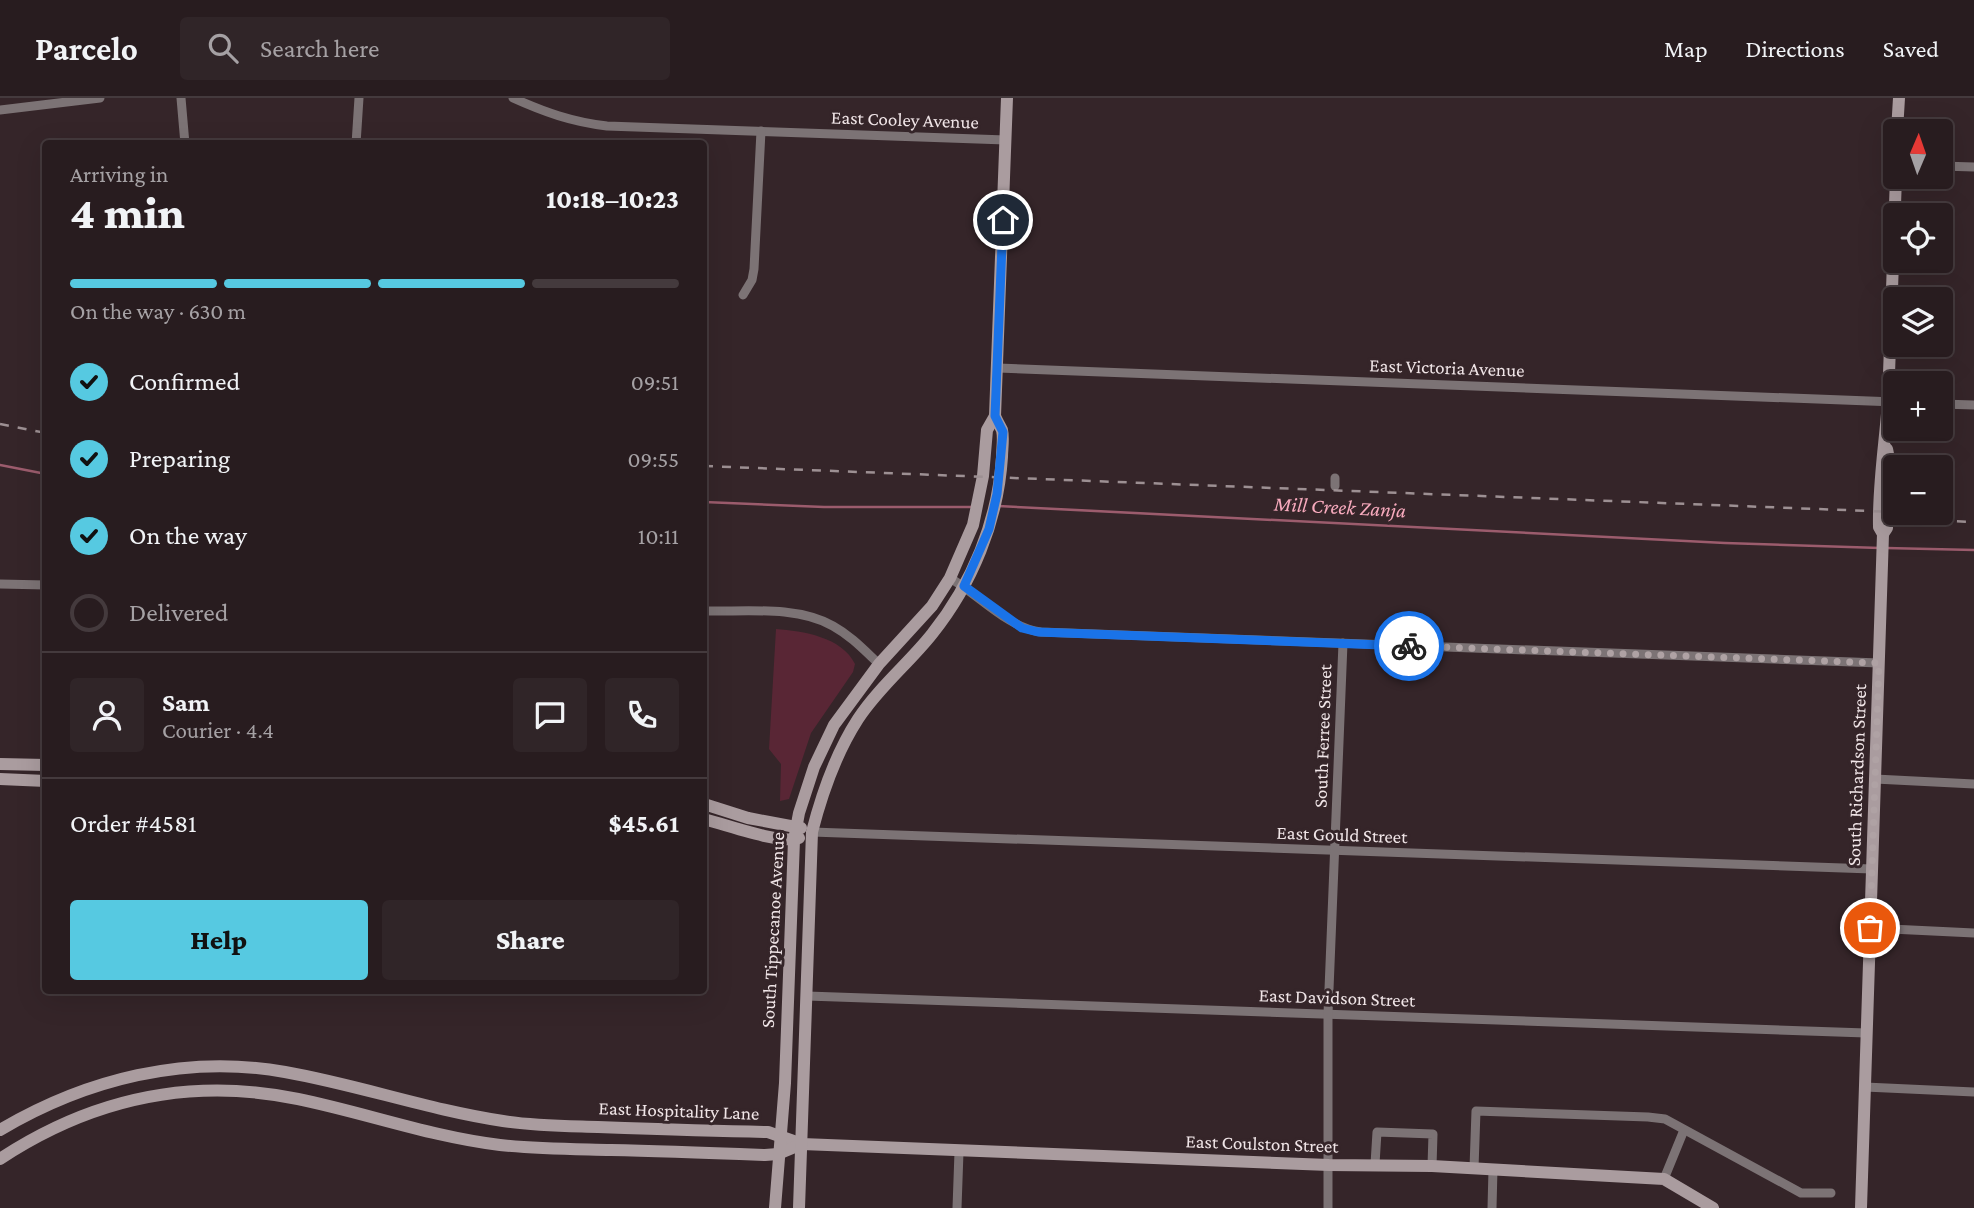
<!DOCTYPE html>
<meta charset="utf-8">
<style>
body{margin:0;font-family:"Crimson Pro",serif;background:#302528;color:#f1f3f6;height:100vh;display:flex;flex-direction:column;font-size:26px;white-space:nowrap}
*{box-sizing:border-box;margin:0}
p{font-size:23px;color:#a5a1a4}
.icon{flex:none;width:38px;height:38px;fill:none;stroke:currentColor;stroke-width:2;stroke-linecap:round;stroke-linejoin:round}
.map{position:relative;flex:1;overflow:hidden}
.sheet{position:absolute;left:42px;top:42px;width:665px;height:854px;display:flex;flex-direction:column;background:#281c1f;border-radius:7px;box-shadow:0 7px 28px #0002,0 0 0 2px #443a3d}
.sheet>*{flex:none}
.needle{width:46px;rotate:2deg}
.fabs{position:absolute;left:1883px;top:21px;display:grid;gap:14px}
.fabs a{display:grid;place-items:center;width:70px;height:70px;border-radius:7px;background:#281c1f;box-shadow:0 7px 28px #0002,0 0 0 2px #443a3d;font-size:35px}
.pin{position:absolute;display:grid;place-items:center;width:60px;height:60px;color:#fff;margin:-30px;border:4px solid #fff;border-radius:50%;box-shadow:0 2px 7px #0007}
.courier{position:absolute;display:grid;place-items:center;width:70px;height:70px;margin:-35px;border:5px solid #1a73e8;border-radius:50%;background:#fff;color:#222;box-shadow:0 2px 9px #0007}
.summary em{font-style:normal;font-weight:800}
.summary div{display:flex;flex-direction:column-reverse}
.summary{display:flex;align-items:center;justify-content:space-between;height:119px;padding:0 28px}
h1{font-size:46px;font-weight:800;line-height:52px}
.bar{display:grid;grid-template-columns:repeat(4,1fr);gap:10px 7px;align-content:center;height:84px;padding:0 28px}
.bar i{height:9px;border-radius:5px;background:#443a3d}
.bar .selected{background:#56c9e1}
.bar p{grid-column:span 4}
.line{display:flex;align-items:center;gap:18px;padding:0 28px;border-top:2px solid #443a3d}
.line div{flex:1}
.round{display:grid;place-items:center;flex:none;width:74px;height:74px;border-radius:7px;background:#302528}
ol{padding:0 28px;list-style:none}
li{display:flex;align-items:center;gap:21px;height:77px}
li p{margin-inline-start:auto}
li .icon{padding:7px;border-radius:50%;background:#56c9e1;color:#111;stroke-width:4}
li:last-child{color:#a5a1a4}
li i{width:38px;height:38px;border:4px solid #443a3d;border-radius:50%}
.cta{display:flex;gap:14px;margin-top:auto;padding:14px 28px}
.cta a{flex:1;height:80px;border-radius:7px;background:#56c9e1;color:#111;font-size:28px;font-weight:800;line-height:80px;text-align:center}
.cta a+a{background:#302528;color:#f1f3f6}
header{display:flex;align-items:center;gap:42px;box-sizing:border-box;height:98px;padding:0 35px;background:#281c1f;border-bottom:2px solid #443a3d}
header strong{font-size:33px}
nav{display:flex;gap:38px;margin-inline-start:auto;font-size:24px}
.search{width:490px;height:63px;background:#302528;display:flex;align-items:center;gap:18px;box-sizing:border-box;padding:0 24px;border-radius:7px;color:#a5a1a4;font-size:26px}
.map>svg:first-child{display:block}
</style>
<header>
<strong>Parcelo</strong>
<div class="search"><svg class="icon" aria-label="search" viewBox="0 0 24 24"><circle cx="10" cy="10" r="6"/><path d="M15 15l6 6"/></svg>Search here</div>
<nav><a>Map</a><a>Directions</a><a>Saved</a></nav>
</header>
<div class="map">
<svg width="1974" height="1110" viewBox="0 0 1974 1110">
<rect width="100%" height="100%" fill="#352529"/>
<path fill="#592635" d="M776,531C803,533 842,539 855,566L853,574L811,635L789,701L780,703L781,666L769,651Z"/>
<g fill="none" stroke-linecap="round" stroke-linejoin="round">
<g stroke="#9c5c6d" stroke-width="2.5">
<path d="M0,367L46,376"/>
<path d="M704,404L824,409H971"/>
<path d="M998,408L1725,445L1880,450"/>
<path d="M1886,450L1974,452"/>
</g>
<g stroke="#7c7375" stroke-width="9">
<path d="M181,0L185,46"/>
<path d="M513,0C544,14 572,24 607,28L1006,42"/>
<path d="M0,12L100,0"/>
<path d="M356,46L359,0"/>
<path d="M1941,68L1974,69"/>
<path d="M743,197L752,182L754,171L761,33"/>
<path d="M998,270L1895,304"/>
<path d="M1941,306L1974,307"/>
<path d="M1335,388V380"/>
<path d="M950,480C979,497 1008,530 1041,534L1879,565"/>
<path d="M0,486L46,487"/>
<path d="M704,513C744,514 796,507 833,528C851,538 864,552 879,566"/>
<path d="M1875,681L1974,686"/>
<path d="M812,734L1872,771"/>
<path d="M1870,830L1974,835"/>
<path d="M807,898L1866,935"/>
<path d="M1865,989L1974,994"/>
<path d="M1375,1066L1377,1034L1433,1036L1432,1068"/>
<path d="M1474,1070L1476,1013L1648,1019L1665,1021L1801,1095H1831"/>
<path d="M1664,1081L1684,1032"/>
<path d="M957,1110L959,1054"/>
<path d="M1328,1110V916L1343,545"/>
<path d="M1492,1110L1493,1071"/>
</g>
<g stroke="#aa9c9f" stroke-width="12">
<path d="M1897,33L1899,0"/>
<path d="M1883,436L1887,430L1890,366L1887,351"/>
<path d="M0,666L46,667"/>
<path d="M0,681L46,683"/>
<path d="M704,706L748,720L801,730"/>
<path d="M704,721C723,726 782,747 799,740"/>
<path d="M0,1032C86,981 186,956 285,974C359,987 429,1012 503,1023C534,1028 567,1028 598,1029C655,1031 712,1033 768,1034L802,1046L1329,1067L1432,1068L1664,1081L1713,1110"/>
<path d="M0,1061C91,1001 191,979 298,1001C366,1015 432,1039 500,1047C537,1051 574,1051 611,1052C663,1053 714,1055 765,1057L778,1056L802,1046"/>
<path d="M775,1110L785,985L794,742L799,715L814,669L834,627L879,566L932,508L950,480L973,427L983,378L987,332L995,318L1007,0"/>
<path d="M799,1110L812,734C822,695 836,655 858,621C879,589 909,565 932,536C972,486 998,423 1002,359C1002,351 1004,340 1002,332C1000,328 997,323 995,318"/>
<path d="M1861,1110L1883,436L1879,429C1878,387 1885,346 1888,304L1896,79"/>
</g>
<g stroke="#9d9093" stroke-width="2.5" stroke-dasharray="9 9" stroke-linecap="butt">
<path d="M0,326L46,335"/>
<path d="M704,368L1895,414"/>
<path d="M1885,420L1974,424"/>
</g>
</g>
<g fill="none" stroke-linecap="round" stroke-linejoin="round">
<path stroke="#afa2a4" stroke-width="7" stroke-dasharray="0 12.6" d="M1409,548L1879,565L1870,830"/>
<path stroke="#1a73e8" stroke-width="9" d="M1003,122L995,318L1003,334L997,396L989,431L964,488L1022,530L1038,534L1409,548"/>
</g>
<g text-anchor="middle" stroke-width="6" stroke-linejoin="round" paint-order="stroke">
<g font-size="19" fill="#f0e5e7" stroke="#352529">
<text transform="translate(905 21) rotate(2)" y="7">East Cooley Avenue</text>
<text transform="translate(1447 269) rotate(2)" y="7">East Victoria Avenue</text>
<text transform="translate(1322 638) rotate(-88)" y="7">South Ferree Street</text>
<text transform="translate(1856 677) rotate(-88)" y="7">South Richardson Street</text>
<text transform="translate(1342 736) rotate(2)" y="7">East Gould Street</text>
<text transform="translate(772 832) rotate(-87)" y="7">South Tippecanoe Avenue</text>
<text transform="translate(1337 899) rotate(2)" y="7">East Davidson Street</text>
<text transform="translate(679 1012) rotate(2)" y="7">East Hospitality Lane</text>
<text transform="translate(1262 1045) rotate(2)" y="7">East Coulston Street</text>
</g>
<g font-size="21" font-style="italic" fill="#f7aabd" stroke="#352529">
<text transform="translate(1340 409) rotate(3)" y="7">Mill Creek Zanja</text>
</g>
</g>
</svg>
<div class="fabs">
<a><svg class="needle" viewBox="-14 -14 28 28"><path d="M0-13l5 13h-10z" fill="#e53935"/><path d="M0 13l5-13h-10z" fill="#a5a1a4"/></svg></a>
<a><svg class="icon" aria-label="locate" viewBox="0 0 24 24"><circle cx="12" cy="12" r="6"/><path d="M12 2v4M12 18v4M2 12h4M18 12h4"/></svg></a>
<a><svg class="icon" aria-label="layers" viewBox="0 0 24 24"><path d="M12 4l9 5-9 5-9-5zM3 14l9 5 9-5"/></svg></a>
<a>+</a>
<a>−</a>
</div>
<div class="pin" style="left:1870px;top:830px;background:#ea580c"><svg class="icon" aria-label="bag" viewBox="0 0 24 24"><path d="M5 8h14l-1 12H6zM9 8a3 3 0 0 1 6 0"/></svg></div>
<div class="pin" style="left:1003px;top:122px;background:#1f2937"><svg class="icon" aria-label="home" viewBox="0 0 24 24"><path d="M3 11l9-7 9 7M6 9v11h12V9"/></svg></div>
<div class="courier" style="left:1409px;top:548px"><svg class="icon" aria-label="bike" viewBox="0 0 24 24"><circle cx="6" cy="16" r="4"/><circle cx="18" cy="16" r="4"/><path d="M6 16l4-8h5l3 8M10 8l3 8H6M13 5h3"/></svg></div>
<section class="sheet">
<div class="summary"><div><h1>4 min</h1><p>Arriving in</p></div><em>10:18–10:23</em></div>
<div class="bar"><i class="selected"></i><i class="selected"></i><i class="selected"></i><i></i><p>On the way · 630 m</p></div>
<ol>
<li><svg class="icon" aria-label="check" viewBox="0 0 24 24"><path d="M5 12l5 5 9-10"/></svg>Confirmed<p>09:51</p></li>
<li><svg class="icon" aria-label="check" viewBox="0 0 24 24"><path d="M5 12l5 5 9-10"/></svg>Preparing<p>09:55</p></li>
<li><svg class="icon" aria-label="check" viewBox="0 0 24 24"><path d="M5 12l5 5 9-10"/></svg>On the way<p>10:11</p></li>
<li><i></i>Delivered</li>
</ol>
<div class="line" style="height:126px"><a class="round"><svg class="icon" aria-label="person" viewBox="0 0 24 24"><circle cx="12" cy="8" r="4"/><path d="M4 21q1-7 8-7t8 7"/></svg></a><div><b>Sam</b><p>Courier · 4.4</p></div><a class="round"><svg class="icon" aria-label="chat" viewBox="0 0 24 24"><path d="M4 5h16v11H9l-5 4z"/></svg></a><a class="round"><svg class="icon" aria-label="phone" viewBox="0 0 24 24"><path d="M5 4h4l2 5-3 2q2 4 5 5l2-3 5 2v4C11 20 4 13 5 4z"/></svg></a></div>
<div class="line" style="height:91px"><div>Order #4581</div><b>$45.61</b></div>
<div class="cta"><a>Help</a><a>Share</a></div>
</section>
</div>
